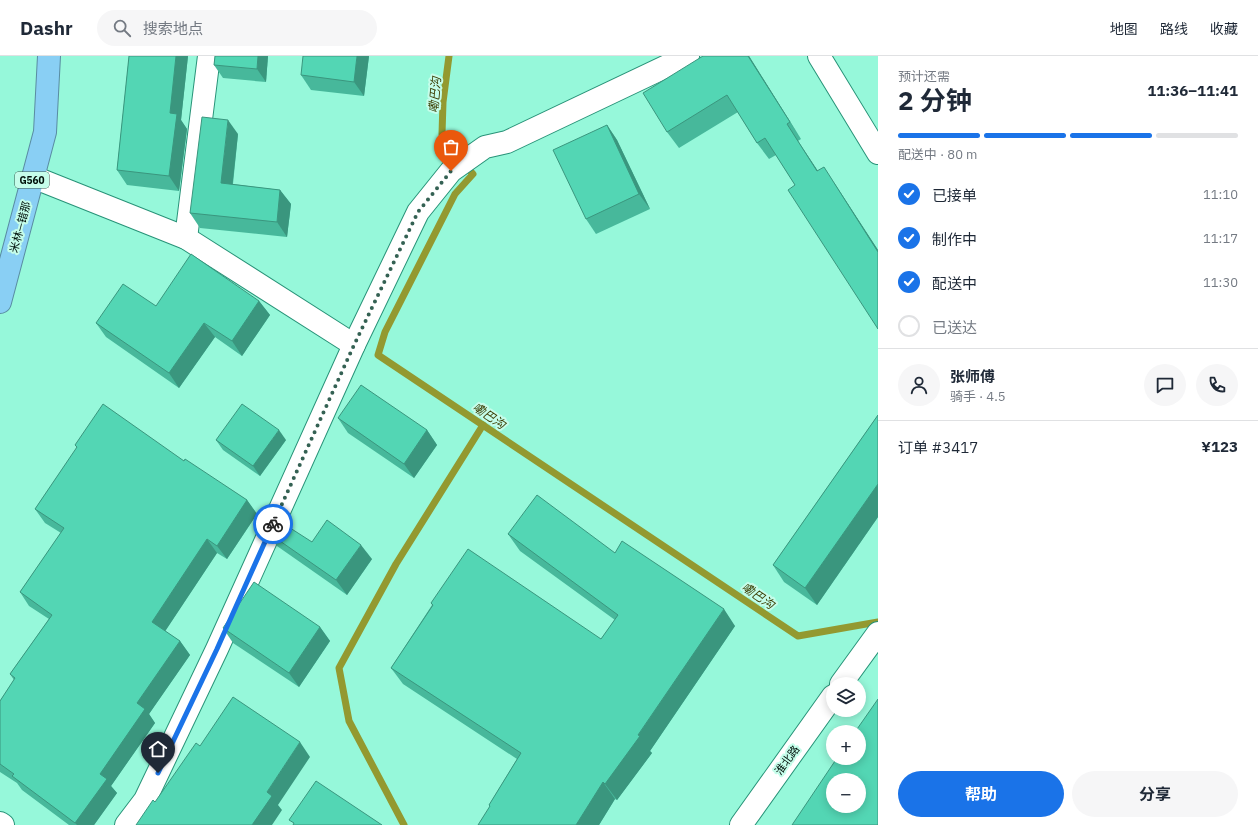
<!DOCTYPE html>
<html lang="zh">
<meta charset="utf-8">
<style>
body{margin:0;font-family:"IBM Plex Sans","Noto Sans SC",sans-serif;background:#f6f6f7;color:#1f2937;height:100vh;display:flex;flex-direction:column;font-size:15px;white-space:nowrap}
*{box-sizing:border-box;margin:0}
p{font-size:13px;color:#747a83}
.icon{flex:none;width:22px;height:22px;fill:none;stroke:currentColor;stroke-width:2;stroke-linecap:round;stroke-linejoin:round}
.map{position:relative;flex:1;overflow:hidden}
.side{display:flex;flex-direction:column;background:#fff;width:380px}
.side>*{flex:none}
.fabs{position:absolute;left:826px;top:621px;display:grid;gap:8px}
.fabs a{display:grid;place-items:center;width:40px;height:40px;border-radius:50%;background:#fff;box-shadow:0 2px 10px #0003;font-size:20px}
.pin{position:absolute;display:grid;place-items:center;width:34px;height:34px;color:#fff;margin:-41px -17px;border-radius:50% 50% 50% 0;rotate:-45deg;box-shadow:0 0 4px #0007}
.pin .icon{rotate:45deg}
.courier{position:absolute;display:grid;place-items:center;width:40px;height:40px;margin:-20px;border:3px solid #1a73e8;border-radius:50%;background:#fff;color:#222;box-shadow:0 1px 5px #0007}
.headline em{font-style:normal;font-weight:700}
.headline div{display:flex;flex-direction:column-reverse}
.headline{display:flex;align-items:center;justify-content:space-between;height:68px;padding:0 20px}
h1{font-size:26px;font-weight:700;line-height:30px}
.bar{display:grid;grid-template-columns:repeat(4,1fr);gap:6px 4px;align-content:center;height:48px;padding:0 20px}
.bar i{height:5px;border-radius:3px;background:#e0e1e3}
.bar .current{background:#1a73e8}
.bar p{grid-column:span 4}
.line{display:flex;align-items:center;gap:10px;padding:0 20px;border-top:1px solid #e0e1e3}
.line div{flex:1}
.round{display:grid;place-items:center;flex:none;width:42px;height:42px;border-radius:21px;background:#f6f6f7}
ol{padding:0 20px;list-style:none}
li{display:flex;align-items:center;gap:12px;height:44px}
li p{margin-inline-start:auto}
li .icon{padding:4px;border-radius:50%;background:#1a73e8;color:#fff;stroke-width:4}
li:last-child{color:#747a83}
li i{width:22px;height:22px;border:2px solid #e0e1e3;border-radius:50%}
.action{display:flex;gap:8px;margin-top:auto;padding:8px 20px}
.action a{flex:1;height:46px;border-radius:24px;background:#1a73e8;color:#fff;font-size:16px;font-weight:700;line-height:46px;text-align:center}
.action a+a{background:#f6f6f7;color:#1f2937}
header{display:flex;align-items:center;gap:24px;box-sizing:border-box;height:56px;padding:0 20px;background:#fff;border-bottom:1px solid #e0e1e3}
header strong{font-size:19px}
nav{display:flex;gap:22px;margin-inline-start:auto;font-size:14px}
.search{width:280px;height:36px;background:#f6f6f7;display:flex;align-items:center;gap:10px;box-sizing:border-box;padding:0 14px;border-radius:22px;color:#747a83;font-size:15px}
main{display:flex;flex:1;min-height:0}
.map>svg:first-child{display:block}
</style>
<header>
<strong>Dashr</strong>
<div class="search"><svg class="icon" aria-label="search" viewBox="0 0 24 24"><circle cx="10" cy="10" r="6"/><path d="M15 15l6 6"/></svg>搜索地点</div>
<nav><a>地图</a><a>路线</a><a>收藏</a></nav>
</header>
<main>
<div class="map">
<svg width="878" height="769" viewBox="0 0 878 769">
<rect width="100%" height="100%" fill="#96f8da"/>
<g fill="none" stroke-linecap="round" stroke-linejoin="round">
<g stroke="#939930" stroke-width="7">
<path d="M449,0L443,46L442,78L449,91L473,118L455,138L385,276L378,299L798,580L878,566"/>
<path d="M404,769L349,665L339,612L396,508L483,369"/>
</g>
<g stroke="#289378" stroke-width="24">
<g id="minor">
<path d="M819,0L878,97"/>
<path d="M33,121L186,182L354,289"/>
<path d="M186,182L209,0"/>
<path d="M841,628L878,577"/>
<path d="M0,767L3,769"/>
<path d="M126,769L145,744L217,593L354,289L418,156L451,115L485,91L507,86L688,0"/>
<path d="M741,769L833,640"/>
</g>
</g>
<g stroke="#598ca2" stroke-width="24">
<path id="highway" d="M0,246L45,76L49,0"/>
</g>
<use href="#minor" stroke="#fff" stroke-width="22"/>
<use href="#highway" stroke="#89cff4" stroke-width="22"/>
</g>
<g fill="#47b89b">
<path d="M129,0H188L181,64L187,73L179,135L127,129L117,114Z"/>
<path d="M215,0H268L266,26L223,22L214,9Z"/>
<path d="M369,0L364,40L311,34L301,19Z"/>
<path d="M749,0L801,83L798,85L818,115L835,128L878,194V273L795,129L776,99L769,103L757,87L738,56L679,92L667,76Z"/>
<path d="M607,69L617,84L650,153L596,178L586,163Z"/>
<path d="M238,78L233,128L280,134L291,148L287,181L200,172L190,157Z"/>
<path d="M259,245L270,259L242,300L215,281L179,332L106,281L96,267L156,250Z"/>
<path d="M878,359V461L817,549L784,526L773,509Z"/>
<path d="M338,362L427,374L437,389L414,422L348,377Z"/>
<path d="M216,384H286L260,420L223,394Z"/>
<path d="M75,389L184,405L247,444L257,458L227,503L217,497L165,575L180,585L190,599L149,658L155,667L111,730L117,737L94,769H69L22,734L17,727L0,716V645L14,624L10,618L49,563L29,550L20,536L61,477L45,467L35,453L77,392Z"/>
<path d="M267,476L312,486L372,503L347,539L277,490Z"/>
<path d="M508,478L615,497L735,570L650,695L652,697L617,744L615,743L599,769H478L490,751L489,749L517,703L403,628L391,612L432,549L431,547L601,583L615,564L520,495Z"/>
<path d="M320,571L330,585L299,631L233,587L223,572Z"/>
</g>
<g fill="#3a967e">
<path d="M176,0H188L181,64L187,73L179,135L169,120L170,57Z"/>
<path d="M258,0H268L266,26L257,13Z"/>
<path d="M357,0H369L364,40L354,26Z"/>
<path d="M748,0H749L801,83L790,66Z"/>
<path d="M228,64L238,78L231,142L221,127Z"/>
<path d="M787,68L798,85L829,132L817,115Z"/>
<path d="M607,69L617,84L650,153L639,138Z"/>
<path d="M824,111L835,128L878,194V196Z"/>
<path d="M280,134L291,148L287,181L277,166Z"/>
<path d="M259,245L270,259L242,300L232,285Z"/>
<path d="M204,267L215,281L179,332L169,317Z"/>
<path d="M279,374L286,384L260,420L253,410Z"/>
<path d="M427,374L437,389L414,422L404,408Z"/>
<path d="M878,428V461L817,549L805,532Z"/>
<path d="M247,444L257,458L227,503L217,490Z"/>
<path d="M207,483L217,497L162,580L152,566Z"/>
<path d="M361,489L372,503L347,539L336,524Z"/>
<path d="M724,553L735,570L650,695L652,697L617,744L605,728Z"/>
<path d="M320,571L330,585L299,631L289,617Z"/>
<path d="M180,585L190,599L149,658L155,667L111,730L117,737L94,769H77L75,767L137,647Z"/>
<path d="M300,686L310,701L278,749L282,754L272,769H252L267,736Z"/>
<path d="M603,726L615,743L599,769H576Z"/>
</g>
<g fill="#53d6b4" stroke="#3a967e" fill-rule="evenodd">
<path d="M129,0H176L170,57L177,58L169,120L117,114Z"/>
<path d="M215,0H258L257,13L214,9Z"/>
<path d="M303,0H357L354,26L301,19Z"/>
<path d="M703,0H748L790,66L787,68L817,115L824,111L878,196V273L788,134L795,129L765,82L757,87L727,39L667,76L643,37Z"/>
<path d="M202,61L228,64L221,127L280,134L277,166L190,157Z"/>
<path d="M607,69L639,138L586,163L553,94Z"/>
<path d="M191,198L259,245L232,285L204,267L169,317L96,267L123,228L156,250Z"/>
<path d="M361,329L427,374L404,408L338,362Z"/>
<path d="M103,348L184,405L185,403L247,444L217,490L207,483L152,566L180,585L137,647L145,653L100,718L107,723L75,767L12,720L14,718L0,708V645L15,622L10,618L52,559L20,536L64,472L35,453L77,391L75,389Z"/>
<path d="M242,348L279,374L253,410L216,384Z"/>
<path d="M878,359V428L805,532L773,509Z"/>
<path d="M537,439L615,497L622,485L724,553L638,679L640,680L605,728L603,726L576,769H478L490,750L489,749L521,697L391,612L433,549L431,547L468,493L601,583L618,559L508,478Z"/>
<path d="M273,461L312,486L327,464L361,489L336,524L267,476Z"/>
<path d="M254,526L320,571L289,617L223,572Z"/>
<path d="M233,641L300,686L267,736L272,740L252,769H136L153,744L155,746L196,687L200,690Z"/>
<path d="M878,643V769H792L837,702H859V676H855ZM833,724H859V750H833Z"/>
<path d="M316,725L382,769H293L294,767L289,764Z"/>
</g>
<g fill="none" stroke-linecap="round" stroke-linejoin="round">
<path stroke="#346153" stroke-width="4" stroke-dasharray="0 7.2" d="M273,468L354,289L418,156L451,115"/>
<path stroke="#1a73e8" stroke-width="5" d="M158,717L217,593L273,468"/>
</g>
<g text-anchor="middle" stroke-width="4" stroke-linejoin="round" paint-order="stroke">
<rect fill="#c5fdea" stroke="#3b574d" stroke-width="1" x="15" y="116" width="34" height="16" rx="3"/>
<g font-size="10" font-weight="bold" fill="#00100a">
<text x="32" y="128">G560</text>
</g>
<g font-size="11" fill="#00100a" stroke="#c5fdea">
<text transform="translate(20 171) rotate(-75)" y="4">米林—错那</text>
<text transform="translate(787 704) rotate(-54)" y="4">淮北路</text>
</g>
<g font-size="12" font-style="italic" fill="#3d3f05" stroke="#c5fdea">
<text transform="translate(435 39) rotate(-85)" y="4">嘞巴沟</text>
<text transform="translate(489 360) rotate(34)" y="4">嘞巴沟</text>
<text transform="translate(758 540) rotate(34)" y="4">嘞巴沟</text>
</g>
</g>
</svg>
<div class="fabs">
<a><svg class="icon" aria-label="layers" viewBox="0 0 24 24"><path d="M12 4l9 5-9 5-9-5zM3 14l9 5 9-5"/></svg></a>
<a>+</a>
<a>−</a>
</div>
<div class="pin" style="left:451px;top:115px;background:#ea580c"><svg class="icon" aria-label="bag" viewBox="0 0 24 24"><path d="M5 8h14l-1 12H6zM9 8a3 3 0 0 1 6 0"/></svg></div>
<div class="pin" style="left:158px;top:717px;background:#1f2937"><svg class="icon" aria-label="home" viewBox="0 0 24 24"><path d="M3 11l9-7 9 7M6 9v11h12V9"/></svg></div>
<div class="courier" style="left:273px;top:468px"><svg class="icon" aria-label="bike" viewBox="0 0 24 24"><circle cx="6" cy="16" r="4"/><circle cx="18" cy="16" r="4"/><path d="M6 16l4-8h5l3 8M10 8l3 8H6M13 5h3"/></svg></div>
</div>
<section class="side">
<div class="headline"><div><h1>2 分钟</h1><p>预计还需</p></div><em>11:36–11:41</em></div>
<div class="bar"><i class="current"></i><i class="current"></i><i class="current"></i><i></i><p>配送中 · 80 m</p></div>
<ol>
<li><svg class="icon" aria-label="check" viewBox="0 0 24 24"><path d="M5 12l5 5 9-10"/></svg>已接单<p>11:10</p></li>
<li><svg class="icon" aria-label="check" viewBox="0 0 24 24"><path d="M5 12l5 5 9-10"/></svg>制作中<p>11:17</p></li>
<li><svg class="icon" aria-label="check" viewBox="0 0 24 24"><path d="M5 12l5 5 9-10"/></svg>配送中<p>11:30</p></li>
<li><i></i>已送达</li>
</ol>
<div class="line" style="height:72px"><a class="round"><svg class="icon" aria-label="person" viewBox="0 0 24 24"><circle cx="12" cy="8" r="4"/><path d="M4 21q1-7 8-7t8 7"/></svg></a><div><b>张师傅</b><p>骑手 · 4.5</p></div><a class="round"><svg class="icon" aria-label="chat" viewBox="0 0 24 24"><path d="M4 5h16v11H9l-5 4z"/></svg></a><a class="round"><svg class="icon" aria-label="phone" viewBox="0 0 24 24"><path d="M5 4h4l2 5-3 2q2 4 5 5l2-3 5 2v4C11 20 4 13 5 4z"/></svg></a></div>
<div class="line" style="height:52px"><div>订单 #3417</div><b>¥123</b></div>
<div class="action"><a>帮助</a><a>分享</a></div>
</section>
</main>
